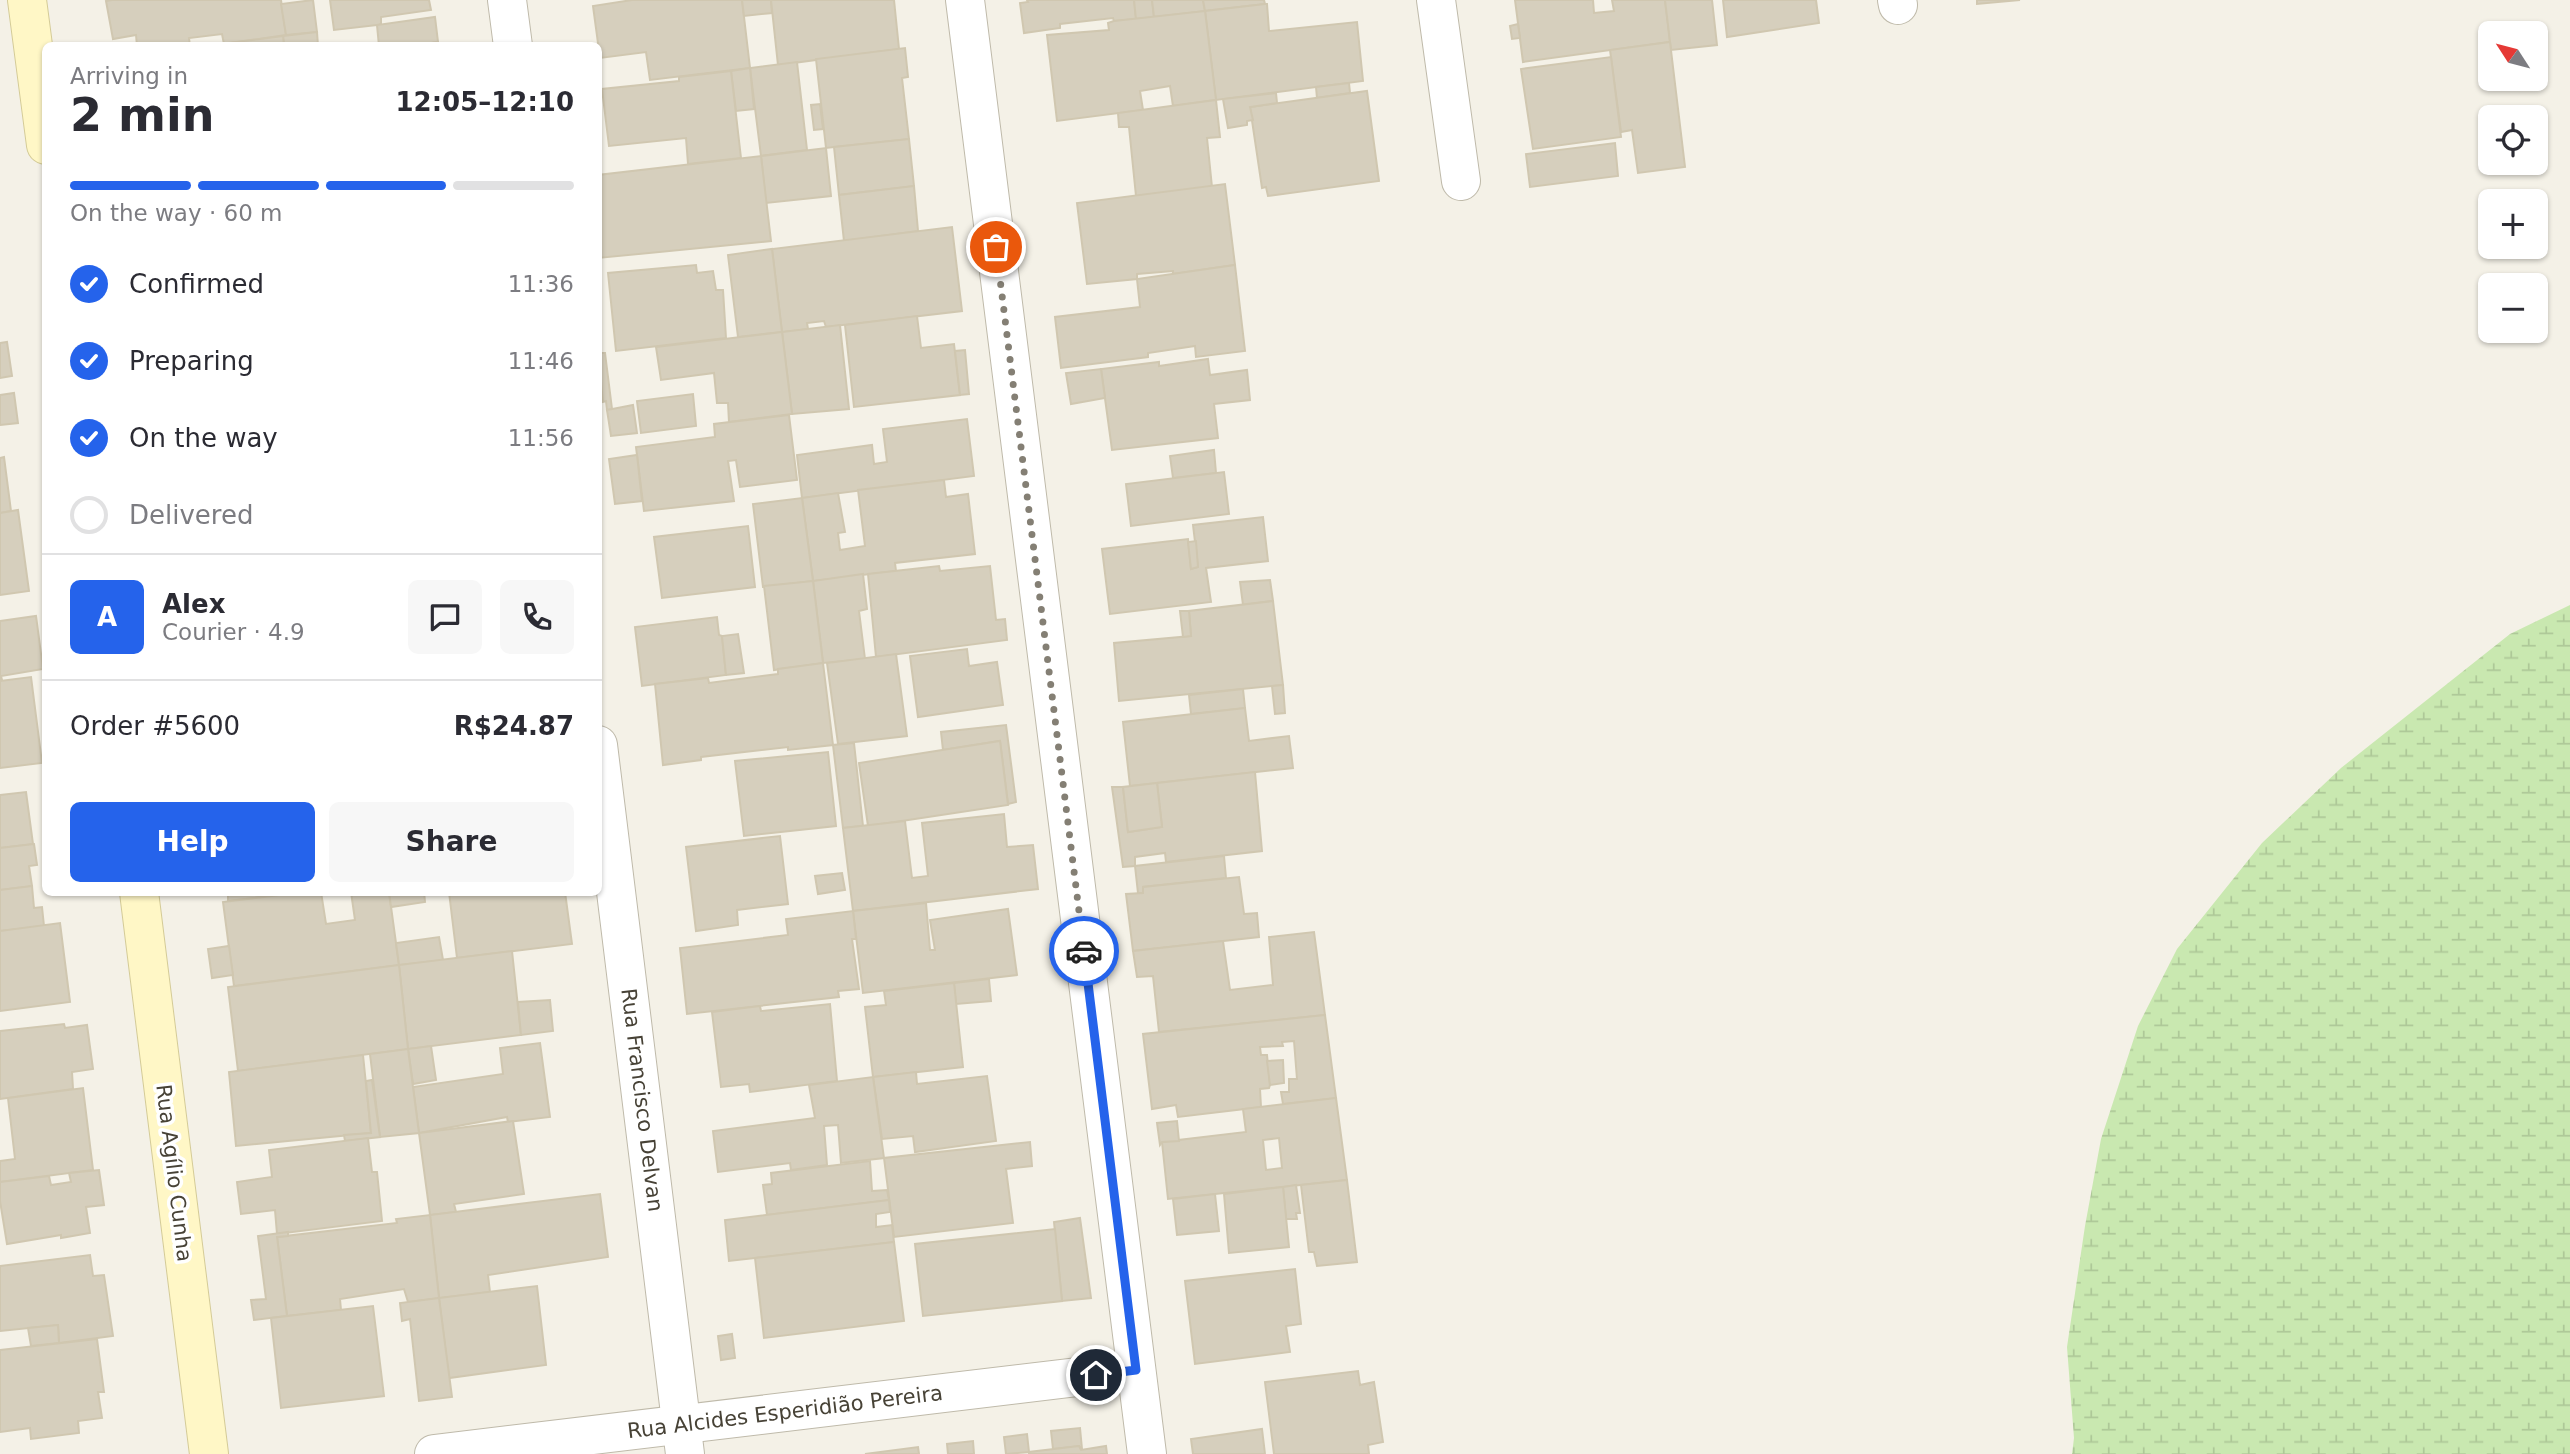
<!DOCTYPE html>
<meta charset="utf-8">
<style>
body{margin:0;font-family:"DejaVu Sans",sans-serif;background:#f7f7f7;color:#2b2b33;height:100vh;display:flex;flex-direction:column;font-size:26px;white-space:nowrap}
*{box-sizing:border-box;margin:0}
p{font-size:23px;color:#7c7c81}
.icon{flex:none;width:38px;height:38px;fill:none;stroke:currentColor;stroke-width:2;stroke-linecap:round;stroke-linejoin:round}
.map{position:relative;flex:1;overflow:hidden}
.details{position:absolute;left:42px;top:42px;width:560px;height:854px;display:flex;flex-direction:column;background:#fff;border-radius:10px;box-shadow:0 2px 5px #0004}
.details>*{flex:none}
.needle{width:46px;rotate:306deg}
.controls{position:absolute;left:2478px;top:21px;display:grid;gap:14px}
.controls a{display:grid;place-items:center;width:70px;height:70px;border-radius:10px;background:#fff;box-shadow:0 2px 5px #0004;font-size:35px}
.pin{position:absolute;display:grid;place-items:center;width:60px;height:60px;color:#fff;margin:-30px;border:4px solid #fff;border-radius:50%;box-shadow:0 2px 7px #0007}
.courier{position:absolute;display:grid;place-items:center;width:70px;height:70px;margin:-35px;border:5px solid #2563eb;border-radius:50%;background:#fff;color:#222;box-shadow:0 2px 9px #0007}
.head em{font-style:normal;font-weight:700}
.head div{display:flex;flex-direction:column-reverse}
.head{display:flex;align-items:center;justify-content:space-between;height:119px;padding:0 28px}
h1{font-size:46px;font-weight:700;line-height:52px}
.bar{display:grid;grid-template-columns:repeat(4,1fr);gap:10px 7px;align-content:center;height:84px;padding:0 28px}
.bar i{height:9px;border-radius:5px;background:#e1e1e2}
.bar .active{background:#2563eb}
.bar p{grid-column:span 4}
.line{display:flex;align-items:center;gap:18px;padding:0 28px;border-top:2px solid #e1e1e2}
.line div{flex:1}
.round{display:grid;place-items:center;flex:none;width:74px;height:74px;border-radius:10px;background:#f7f7f7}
ol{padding:0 28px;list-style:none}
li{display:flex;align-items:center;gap:21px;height:77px}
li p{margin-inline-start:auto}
li .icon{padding:7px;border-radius:50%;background:#2563eb;color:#fff;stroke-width:4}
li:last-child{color:#7c7c81}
li i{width:38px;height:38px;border:4px solid #e1e1e2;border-radius:50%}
.primary-button{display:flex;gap:14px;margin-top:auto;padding:14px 28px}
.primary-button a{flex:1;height:80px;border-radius:10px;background:#2563eb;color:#fff;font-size:28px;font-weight:700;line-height:80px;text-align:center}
.primary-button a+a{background:#f7f7f7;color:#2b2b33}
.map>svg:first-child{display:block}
</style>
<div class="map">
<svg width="2570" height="1454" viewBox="0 0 2570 1454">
<defs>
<pattern id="wetland-marsh" width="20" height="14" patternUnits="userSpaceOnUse" patternTransform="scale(1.75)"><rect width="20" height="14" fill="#c9e8b0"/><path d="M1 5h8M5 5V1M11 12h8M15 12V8" fill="none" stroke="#aec898"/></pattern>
</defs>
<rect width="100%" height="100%" fill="#f4f1e7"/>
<path fill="url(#wetland-marsh)" d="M2570,605V1454H2072L2074,1438L2067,1347L2085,1226L2101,1139L2138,1026L2177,949L2262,843L2341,768L2510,634Z"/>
<g fill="#d6cfbd" stroke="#d0c7b0" stroke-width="2" fill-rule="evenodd">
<path d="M112,0H281L286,35L224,44L222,34L189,38L190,46H137L136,35L113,39L106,1Z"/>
<path d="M313,0L317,32L286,35L281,4Z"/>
<path d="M330,0H429L431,10L381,17V24L377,25L334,30Z"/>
<path d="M632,0H742L750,68L650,80L646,52L600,58L593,6Z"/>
<path d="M742,0H771L772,13L744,16Z"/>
<path d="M771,0H894L899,49L778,65Z"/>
<path d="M1027,0H1134L1136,19L1114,21L1113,18L1060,24V28L1024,33L1020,3L1028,2Z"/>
<path d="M1134,0H1152L1154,17L1136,19Z"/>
<path d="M1152,0H1203L1205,11L1154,17Z"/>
<path d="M1203,0H1264L1265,4L1205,11Z"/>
<path d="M1515,0H1593L1594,13L1614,11L1612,0H1665L1670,42L1523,62Z"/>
<path d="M1665,0H1712L1717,45L1671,50Z"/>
<path d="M1723,0H1816L1819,23L1727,37Z"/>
<path d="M1977,0H2020L1977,4Z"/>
<path d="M1265,4H1267L1269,31L1357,22L1363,81L1216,100L1205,11Z"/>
<path d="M1205,11L1216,100L1173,106L1170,86L1140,91L1143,110L1057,121L1047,35L1109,30L1108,23L1114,21Z"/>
<path d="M435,17L438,42L412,46H379L377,25Z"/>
<path d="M1518,24L1520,38L1512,39L1510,26Z"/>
<path d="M317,32L318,46H284L283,36Z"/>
<path d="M283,36L284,46H229V43Z"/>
<path d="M438,42L439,46H412Z"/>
<path d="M1670,42L1685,167L1638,173L1632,130L1621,132L1610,50Z"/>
<path d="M905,48L908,77L902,78L909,139L826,148L816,59Z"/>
<path d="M1611,57L1621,137L1533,149L1521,69Z"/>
<path d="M797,62L807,150L761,156L750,68Z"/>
<path d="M750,68L754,109L736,111L731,71Z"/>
<path d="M731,71L741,158L688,164L686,138L609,146L602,89L679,81V77Z"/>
<path d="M1349,83L1350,93L1317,98L1316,87Z"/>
<path d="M1367,91L1379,181L1268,196L1266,187L1262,188L1250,107Z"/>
<path d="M1276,93L1277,103L1250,107L1253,120L1247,121V125L1228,128L1223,99Z"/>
<path d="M1216,100L1220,137L1207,138L1212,187L1136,196L1129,127H1119L1118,113Z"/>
<path d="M820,104L823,129L814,130L811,105Z"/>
<path d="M909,139L914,186L839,195L834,147Z"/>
<path d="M1615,143L1618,176L1530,187L1526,154Z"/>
<path d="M826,148L831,196L766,203L761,156Z"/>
<path d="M761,156L771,241L598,258V175Z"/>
<path d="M1225,184L1235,265L1173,274V271L1137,274V279L1087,284L1077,203Z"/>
<path d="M914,186L918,231L844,241L839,195Z"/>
<path d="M952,227L962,311L826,327L824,321L807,323L808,329L782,332L772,249Z"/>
<path d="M772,249L782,332L738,337L728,255Z"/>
<path d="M696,265L697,273L713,271L716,290H723L726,338L616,351L608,273Z"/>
<path d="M1235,265L1245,351L1196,357L1195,346L1148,353V357L1061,368L1055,317L1140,307L1137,279Z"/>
<path d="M917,316L921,348L954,344L960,395L854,407L845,325Z"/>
<path d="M840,325L849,409L792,414L782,332Z"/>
<path d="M782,332L792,414L729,422L728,403H717L714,373L661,380L656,347Z"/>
<path d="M7,342L12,376L0,378V343Z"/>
<path d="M965,350L969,394L960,395L955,351Z"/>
<path d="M598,353H605L612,409L607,410L606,401L603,402Z"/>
<path d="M1208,359L1210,375L1247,370L1250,400L1214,404L1218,438L1112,450L1101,369L1159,362V366Z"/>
<path d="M1101,369L1105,398L1071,404L1066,373Z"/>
<path d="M14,393L18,423L0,425V395Z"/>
<path d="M693,394L696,426L641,433L637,401Z"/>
<path d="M633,405L637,433L611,436L607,410Z"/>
<path d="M789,415L797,480L740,487L736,460L728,461L734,501L644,511L636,447L715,437L714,424Z"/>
<path d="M967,419L974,476L802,498L797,455L872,445L874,464L887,462L883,429Z"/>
<path d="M1214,450L1216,473L1173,478L1170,456Z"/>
<path d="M637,455L642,501L615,504L609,459Z"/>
<path d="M4,457L11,511L0,513V458Z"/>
<path d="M1224,472L1229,514L1131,526L1126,484Z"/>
<path d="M944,480L946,497L968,494L975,554L895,563L896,571L813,581L802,498L838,493L845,532L838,533L840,550L865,546L858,490Z"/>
<path d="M802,498L813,581L763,587L753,504Z"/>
<path d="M18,510L29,591L0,595V513Z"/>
<path d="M1263,517L1268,561L1206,568L1211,602L1110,614L1102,549L1188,539L1191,569L1198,567L1193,525Z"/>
<path d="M748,526L755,587L662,598L654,537Z"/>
<path d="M1196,541L1198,567L1191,569L1188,542Z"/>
<path d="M939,566L940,571L990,566L996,620L1005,619L1007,640L876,657L868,574Z"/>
<path d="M863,574L867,609L859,611L865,659L823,663L813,581Z"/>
<path d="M1270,580L1273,601L1243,605L1240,582Z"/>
<path d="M813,581L823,663L774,670L764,586Z"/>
<path d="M1273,601L1283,685L1119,701L1114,643L1191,636L1189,611Z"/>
<path d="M1180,611H1189L1191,636L1183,637Z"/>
<path d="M36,616L43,669L1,676L2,680L0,681V621Z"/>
<path d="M717,617L719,635L722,636L726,675L642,686L635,627Z"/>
<path d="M738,634L744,673L726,675L722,636Z"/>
<path d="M967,649L969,666L997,662L1003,705L918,717L910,656Z"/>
<path d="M896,654L907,736L838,744L827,663Z"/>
<path d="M823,663L833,745L788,750V747L701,757V760L663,765L655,684L708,678L709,683L778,674V669Z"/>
<path d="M31,677L42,763L0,768V681Z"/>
<path d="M1283,685L1285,713L1275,714L1272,686Z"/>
<path d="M1243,689L1245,708L1191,714L1189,695Z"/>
<path d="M1245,708L1249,741L1289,736L1293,768L1130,786L1123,722Z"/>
<path d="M1006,725L1016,802L1008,804L1000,741L943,750L941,732Z"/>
<path d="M1000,741L1008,805L868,826L859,763Z"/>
<path d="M854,743L863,826L843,828L833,745Z"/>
<path d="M828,752L836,826L744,836L735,761Z"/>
<path d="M1255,772L1262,851L1166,862L1165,853L1135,857V866L1123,867L1112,787H1123L1128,832L1162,827L1157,783Z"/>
<path d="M1157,783L1162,827L1128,832L1123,787Z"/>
<path d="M26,792L33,844L0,848V795Z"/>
<path d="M1004,814L1007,847L1033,845L1038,889L853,911L843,828L905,821L912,878L928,876L922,823Z"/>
<path d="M780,836L788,904L737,910L738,925L696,931L686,847Z"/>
<path d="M34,844L37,865L29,866L32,886L0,890V848Z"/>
<path d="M1224,856L1226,878L1143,887V893H1138L1135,866Z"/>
<path d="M842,873L845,890L818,894L815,876Z"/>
<path d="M1239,877L1244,914L1257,913L1259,937L1133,951L1126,894L1143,893V887Z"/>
<path d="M32,886L34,908L42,907L44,926L0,931V890Z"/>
<path d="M228,892H303L228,901Z"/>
<path d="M303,892H321L326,924L355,920L351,892H389L399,965L234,986L223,902Z"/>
<path d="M389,892H424L425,902L391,907Z"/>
<path d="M449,892H565L572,944L457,958Z"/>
<path d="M926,903L930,950H935L930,920L1008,909L1017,975L863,993L853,911Z"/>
<path d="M853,911L856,939H852L859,989L838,991L839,997L687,1014L680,948L788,935L786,919Z"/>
<path d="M60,923L70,1002L0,1011V931Z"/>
<path d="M1314,932L1325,1015L1159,1032L1153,976L1137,977L1133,951L1223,941L1230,990L1273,985L1269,937Z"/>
<path d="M439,937L443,960L399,965L396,943Z"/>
<path d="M229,946L233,975L212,978L208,949Z"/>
<path d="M512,951L521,1035L408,1049L399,965Z"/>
<path d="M399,965L408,1049L238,1071L228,987Z"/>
<path d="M989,979L991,1001L956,1004L954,983Z"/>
<path d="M954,983L963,1067L873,1077L865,1007L886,1005L884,991Z"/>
<path d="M550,1000L553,1031L521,1035L518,1002Z"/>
<path d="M830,1004L837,1081L750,1092L749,1084L721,1087L712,1012L760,1006L761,1011Z"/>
<path d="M1325,1015L1336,1098L1283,1104L1281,1092H1289V1079H1297L1294,1041L1282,1042L1283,1046L1260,1047L1261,1055H1267L1270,1085L1269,1088L1260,1089L1261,1107L1178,1117L1176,1105L1152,1109L1143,1034Z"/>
<path d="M64,1024L65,1028L87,1025L93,1069L72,1072L73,1089L0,1099V1031Z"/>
<path d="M540,1043L550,1117L508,1122L507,1117L419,1133L413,1087L503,1074L500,1048Z"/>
<path d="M431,1046L436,1080L413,1084L408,1049Z"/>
<path d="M408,1049L419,1133L380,1137L370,1054Z"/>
<path d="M363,1055L371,1133L236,1146L229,1072Z"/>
<path d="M1283,1060L1284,1083L1270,1085L1267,1061Z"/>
<path d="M916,1072L917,1084L987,1076L996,1141L915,1152L913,1136L882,1139L873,1077Z"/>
<path d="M873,1077L884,1158L841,1163L838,1125L824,1126L827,1165L791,1170L790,1163L718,1172L713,1131L815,1118L809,1085Z"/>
<path d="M372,1080L380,1137L345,1141L344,1135L371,1133L366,1081Z"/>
<path d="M83,1088L93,1170L0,1182V1161L15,1159L8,1098Z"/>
<path d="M1336,1098L1347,1180L1168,1199L1162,1142L1246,1132L1243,1109ZM1279,1138L1282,1168L1266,1170L1263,1140Z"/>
<path d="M513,1121L524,1194L454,1204L456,1212L430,1215L419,1133Z"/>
<path d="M1177,1121L1179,1141L1162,1142L1160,1145L1157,1123Z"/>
<path d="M368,1138L372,1172H377L382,1221L277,1234L275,1210L241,1214L237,1182L272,1177L269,1150Z"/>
<path d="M1030,1142L1032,1166L1006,1169L1013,1223L894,1237L884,1158Z"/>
<path d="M870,1161L872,1191L887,1190L889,1200L767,1215L763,1185L772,1184L771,1173Z"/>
<path d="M99,1170L104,1205L86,1207L90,1233L61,1238V1235L7,1244L0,1201V1182L49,1176L51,1185L71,1182L69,1173Z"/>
<path d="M1347,1180L1357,1262L1317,1266L1314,1252H1309L1301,1185Z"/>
<path d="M1296,1185L1300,1213H1296L1297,1219H1286L1283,1187Z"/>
<path d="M1283,1187L1289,1247L1229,1253L1224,1194Z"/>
<path d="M600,1194L608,1257L488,1275L490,1292L439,1298L430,1215Z"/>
<path d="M1215,1194L1219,1231L1177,1235L1173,1199Z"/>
<path d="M889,1200L890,1212L876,1214V1227L892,1225L894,1242L729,1261L725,1220Z"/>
<path d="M430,1215L439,1298L408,1302L404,1289L340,1299L341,1310L287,1316L277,1237L397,1223L396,1219Z"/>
<path d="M1080,1218L1091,1298L1062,1301L1054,1222Z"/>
<path d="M1055,1229L1062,1301L923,1316L915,1244Z"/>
<path d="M288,1232V1236L277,1237L287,1316L254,1320L251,1300L266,1299L258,1236Z"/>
<path d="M894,1242L904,1321L764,1338L755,1258Z"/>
<path d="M90,1255L93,1276L104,1275L113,1336L59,1343L58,1325L0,1331V1266Z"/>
<path d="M1295,1269L1301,1324L1286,1326L1290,1352L1195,1364L1185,1281Z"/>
<path d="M537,1286L546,1365L449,1378L439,1298Z"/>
<path d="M439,1298L452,1397L419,1401L410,1319L402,1321L400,1303Z"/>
<path d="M373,1306L384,1396L281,1408L271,1318Z"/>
<path d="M58,1325L59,1343L31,1346L28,1328Z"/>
<path d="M732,1334L735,1358L721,1360L718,1336Z"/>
<path d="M97,1339L104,1392H98L102,1418L78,1421L79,1433L31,1439L30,1428L0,1432V1350Z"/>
<path d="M1358,1371L1360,1385L1374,1382L1383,1442L1368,1445L1369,1454H1274L1265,1382Z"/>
<path d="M1080,1428L1082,1449L1079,1446L1053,1449L1051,1431Z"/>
<path d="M1262,1429L1265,1454H1193L1191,1439Z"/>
<path d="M1027,1434L1029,1452L1006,1454L1004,1437Z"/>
<path d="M973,1441L974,1454H948L947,1444Z"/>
<path d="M1079,1446L1081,1450L1106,1446L1107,1454H1029V1452Z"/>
<path d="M918,1447L919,1454H865Z"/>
</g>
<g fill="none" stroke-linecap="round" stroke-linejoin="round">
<g stroke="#bfbaaa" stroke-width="40">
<g id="minor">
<path d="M507,0L513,46"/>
<path d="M965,0L1147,1454"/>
<path d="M1436,0L1461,181"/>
<path d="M1897,0L1898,5"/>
<path d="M598,745L685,1454"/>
<path d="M434,1454L1136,1370"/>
</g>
</g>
<g stroke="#d4cb97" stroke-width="40">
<g id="secondary">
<path d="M27,0L46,145"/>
<path d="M139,892L209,1454"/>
</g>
</g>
<use href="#minor" stroke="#fff" stroke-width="38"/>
<use href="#secondary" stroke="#fff7c6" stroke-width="38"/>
</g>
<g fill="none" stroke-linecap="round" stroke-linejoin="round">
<path stroke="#847f74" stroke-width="7" stroke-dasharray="0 12.6" d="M996,247L1084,951"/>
<path stroke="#2563eb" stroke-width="9" d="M1084,951L1136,1370L1096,1375"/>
</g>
<g text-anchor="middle" stroke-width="7" stroke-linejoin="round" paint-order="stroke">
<g font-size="21" fill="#474236" stroke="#fff">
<text transform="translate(642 1100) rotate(83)" y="7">Rua Francisco Delvan</text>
<text transform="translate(174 1173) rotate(83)" y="7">Rua Agílio Cunha</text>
<text transform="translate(785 1412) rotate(-7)" y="7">Rua Alcides Esperidião Pereira</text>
</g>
</g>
</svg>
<div class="controls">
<a><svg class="needle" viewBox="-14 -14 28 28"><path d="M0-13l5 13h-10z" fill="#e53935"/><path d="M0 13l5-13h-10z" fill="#7c7c81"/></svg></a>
<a><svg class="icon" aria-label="locate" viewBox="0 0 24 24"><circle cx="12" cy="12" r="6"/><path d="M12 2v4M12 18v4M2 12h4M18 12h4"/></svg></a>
<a>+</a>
<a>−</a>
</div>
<div class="pin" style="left:996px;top:247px;background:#ea580c"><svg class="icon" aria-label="bag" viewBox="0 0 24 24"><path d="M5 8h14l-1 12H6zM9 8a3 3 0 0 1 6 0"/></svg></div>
<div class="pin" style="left:1096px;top:1375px;background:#1f2937"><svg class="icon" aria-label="home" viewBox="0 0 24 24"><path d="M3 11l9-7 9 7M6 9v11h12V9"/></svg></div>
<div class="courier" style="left:1084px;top:951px"><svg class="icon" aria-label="car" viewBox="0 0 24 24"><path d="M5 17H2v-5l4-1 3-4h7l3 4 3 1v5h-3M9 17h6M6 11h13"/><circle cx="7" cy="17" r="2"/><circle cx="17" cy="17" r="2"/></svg></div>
<section class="details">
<div class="head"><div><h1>2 min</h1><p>Arriving in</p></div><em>12:05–12:10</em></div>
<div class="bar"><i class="active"></i><i class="active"></i><i class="active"></i><i></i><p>On the way · 60 m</p></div>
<ol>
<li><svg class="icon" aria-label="check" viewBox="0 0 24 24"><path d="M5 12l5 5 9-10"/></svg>Confirmed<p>11:36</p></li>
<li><svg class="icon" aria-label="check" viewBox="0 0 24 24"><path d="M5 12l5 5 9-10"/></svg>Preparing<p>11:46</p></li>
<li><svg class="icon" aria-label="check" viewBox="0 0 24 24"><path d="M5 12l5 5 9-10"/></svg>On the way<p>11:56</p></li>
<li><i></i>Delivered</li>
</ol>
<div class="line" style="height:126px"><b class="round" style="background:#2563eb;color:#fff">A</b><div><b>Alex</b><p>Courier · 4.9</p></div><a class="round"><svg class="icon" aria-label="chat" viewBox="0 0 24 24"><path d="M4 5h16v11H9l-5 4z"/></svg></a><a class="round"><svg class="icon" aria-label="phone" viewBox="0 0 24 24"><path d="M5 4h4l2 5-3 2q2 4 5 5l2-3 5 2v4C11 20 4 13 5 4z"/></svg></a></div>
<div class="line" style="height:91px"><div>Order #5600</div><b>R$24.87</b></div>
<div class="primary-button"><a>Help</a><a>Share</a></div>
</section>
</div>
